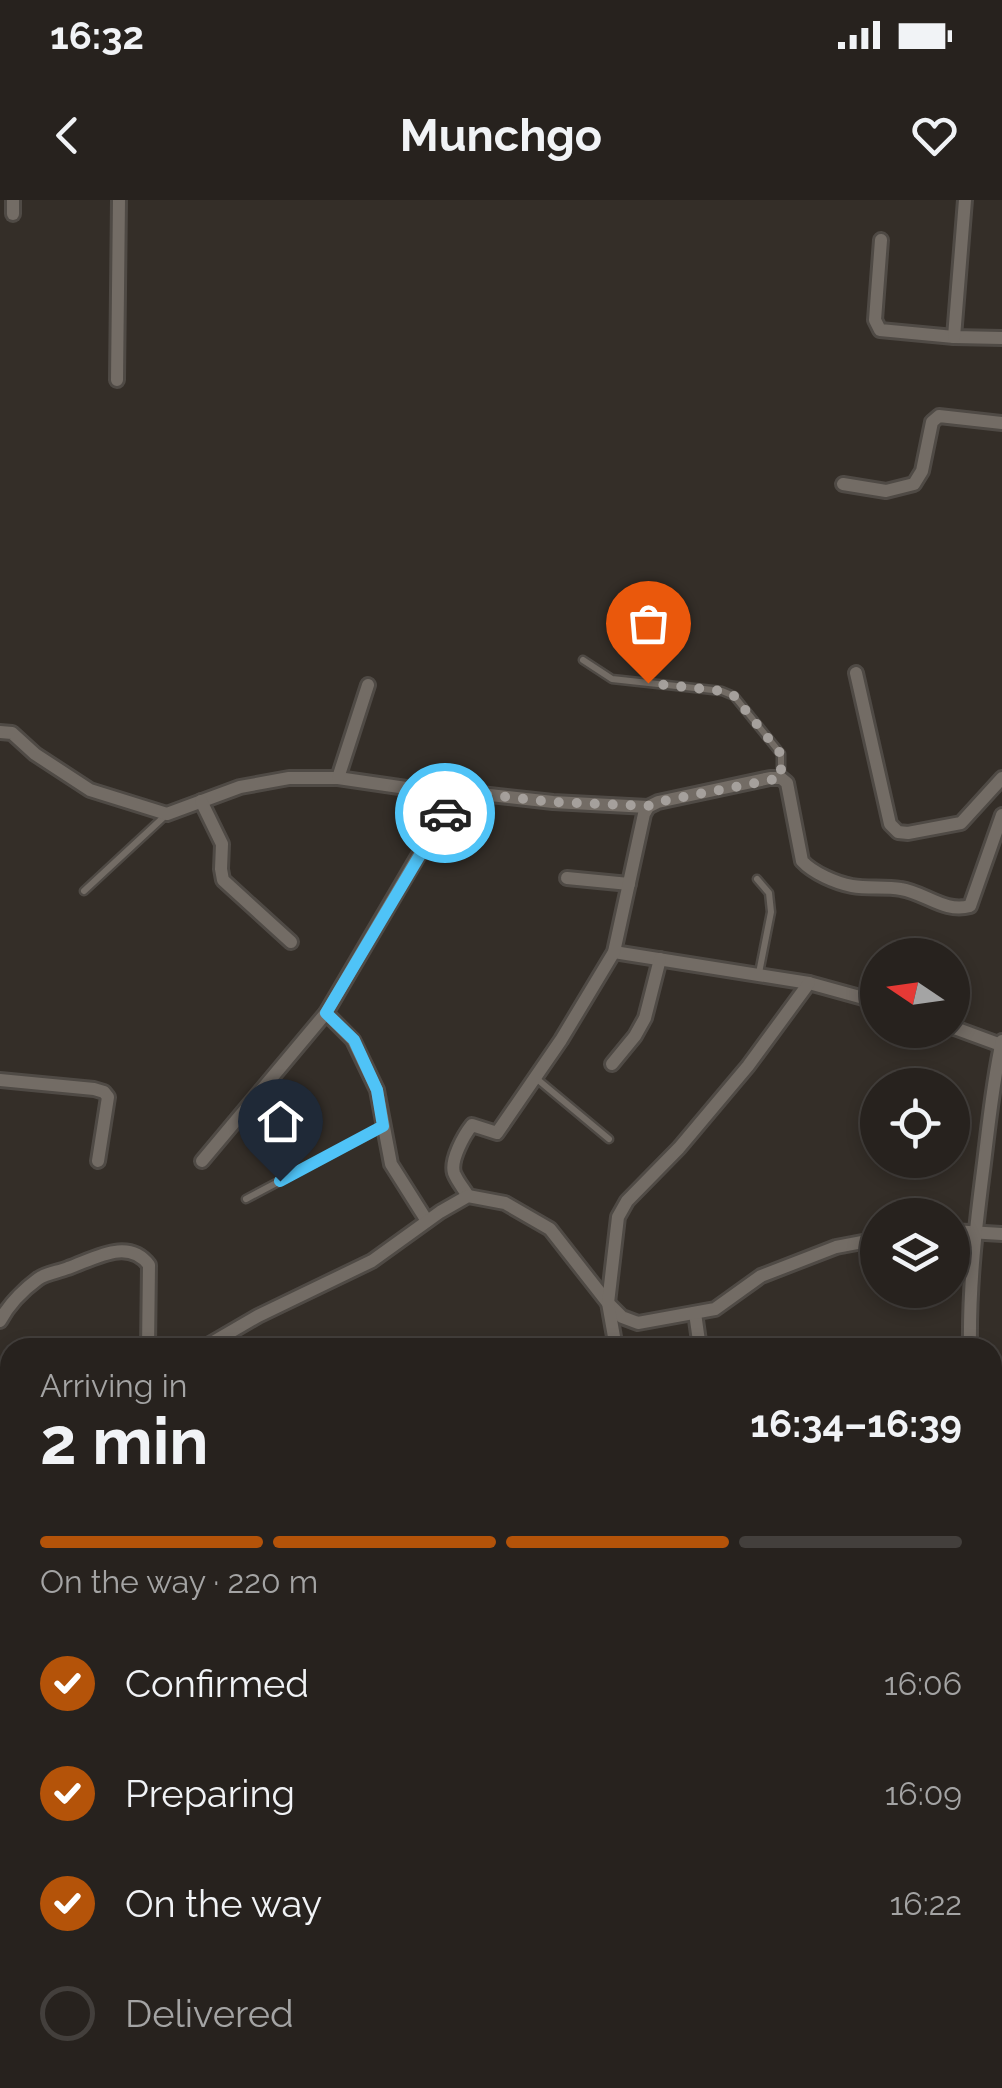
<!DOCTYPE html>
<meta charset="utf-8">
<style>
body{margin:0;font-family:Raleway,sans-serif;background:#332f2b;color:#f1f3f6;height:100vh;display:flex;flex-direction:column;font-size:38px;white-space:nowrap}
*{box-sizing:border-box;margin:0}
p{font-size:32px;color:#a4a4a4}
.icon{flex:none;width:55px;height:55px;fill:none;stroke:currentColor;stroke-width:2;stroke-linecap:round;stroke-linejoin:round}
.map{position:relative;flex:1;overflow:hidden}
.panel{position:absolute;left:0px;top:1138px;width:1002px;height:752px;display:flex;flex-direction:column;background:#27221e;border-radius:30px 30px 0 0;box-shadow:0 5px 15px #0003,0 0 0 2px #433f3c}
.panel>*{flex:none}
.needle{width:65px;rotate:283deg}
.controls{position:absolute;left:860px;top:738px;display:grid;gap:20px}
.controls a{display:grid;place-items:center;width:110px;height:110px;border-radius:50%;background:#27221e;box-shadow:0 5px 15px #0003,0 0 0 2px #433f3c;font-size:50px}
.pin{position:absolute;display:grid;place-items:center;width:85px;height:85px;color:#fff;margin:-102px -42px;border-radius:50% 50% 50% 0;rotate:-45deg;box-shadow:0 0 10px #0007}
.pin .icon{rotate:45deg}
.courier{position:absolute;display:grid;place-items:center;width:100px;height:100px;margin:-50px;border:8px solid #4fc3f7;border-radius:50%;background:#fff;color:#222;box-shadow:0 2px 12px #0007}
.summary em{font-style:normal;font-weight:700}
.summary div{display:flex;flex-direction:column-reverse}
.summary{display:flex;align-items:center;justify-content:space-between;height:170px;padding:0 40px}
h1{font-size:65px;font-weight:700;line-height:75px}
.bar{display:grid;grid-template-columns:repeat(4,1fr);gap:15px 10px;align-content:center;height:120px;padding:0 40px}
.bar i{height:12px;border-radius:8px;background:#433f3c}
.bar .active{background:#b45309}
.bar p{grid-column:span 4}
ol{padding:0 40px;list-style:none}
li{display:flex;align-items:center;gap:30px;height:110px}
li p{margin-inline-start:auto}
li .icon{padding:10px;border-radius:50%;background:#b45309;color:#fff;stroke-width:4}
li:last-child{color:#a4a4a4}
li i{width:55px;height:55px;border:5px solid #433f3c;border-radius:50%}
.status{display:flex;justify-content:space-between;align-items:center;height:70px;padding:0 50px;background:#27221e;direction:ltr}
.status svg{height:28px;fill:currentColor}
header{display:flex;justify-content:space-between;align-items:center;height:130px;padding:0 40px;background:#27221e;font-size:45px;font-weight:700}
.map>svg:first-child{display:block}
</style>
<div class="status"><b>16:32</b><svg viewBox="0 0 49 12"><path d="M0 12V9h3v3zM5 12V6h3v6zM10 12V3h3v9zM15 12V0h3v12zM26 1h20v11H26zM47 4h2v5h-2z"/></svg></div>
<header><svg class="icon" aria-label="back" viewBox="0 0 24 24"><path d="M15 5l-7 7 7 7"/></svg>Munchgo<svg class="icon" aria-label="heart" viewBox="0 0 24 24"><path d="M12 20l-8-8c-3-5 5-10 8-4 3-6 11-1 8 4z"/></svg></header>
<div class="map">
<svg width="1002" height="1888" viewBox="0 0 1002 1888">
<rect width="100%" height="100%" fill="#342e28"/>
<path fill="#22623c" d="M1002,1376V1888H826L831,1880H992V1412Z"/>
<g fill="none" stroke-linecap="round" stroke-linejoin="round">
<g stroke="#4f4a45" stroke-width="11">
<g id="service">
<path d="M583,460L612,479L722,491L734,496L781,554V578"/>
<path d="M757,679L769,693L771,712L759,773"/>
<path d="M84,691L167,614"/>
<path d="M537,879L609,939"/>
<path d="M246,999L382,927"/>
<path d="M0,1467L10,1462"/>
</g>
</g>
<g stroke="#4f4a45" stroke-width="18">
<g id="minor">
<path d="M13,0V14"/>
<path d="M881,40L875,120L880,130L954,137L1002,138"/>
<path d="M954,137L965,0"/>
<path d="M117,180L119,0"/>
<path d="M843,284L886,291L914,284L922,271L932,222L939,216L1002,223"/>
<path d="M856,473L890,624L898,632L908,633L961,623L1002,578"/>
<path d="M0,532L12,533L35,554L90,590L167,614L240,587L289,578H338L454,595"/>
<path d="M338,578L368,485"/>
<path d="M201,601L222,644L221,669L223,680L291,742"/>
<path d="M567,678L629,684"/>
<path d="M614,752L809,783L878,802"/>
<path d="M326,813L454,595L463,592L553,602L648,607"/>
<path d="M952,827L1001,845"/>
<path d="M612,864L635,836L645,818L660,759"/>
<path d="M0,880L94,889L104,892L108,897L98,961"/>
<path d="M202,961L326,813L353,840L377,890L391,964L427,1021"/>
<path d="M468,996C464,989 457,981 454,973C450,960 464,935 472,925L497,933L561,840L614,752L644,614L648,607L658,602L770,578H781L787,583L802,661C813,673 836,683 852,686C868,689 885,686 901,689C926,693 944,713 970,706L1002,615"/>
<path d="M952,1031L1002,1034"/>
<path d="M695,1113L700,1148"/>
<path d="M0,1121C8,1106 23,1090 38,1079C46,1073 58,1072 68,1068C94,1059 128,1037 149,1065L148,1148"/>
<path d="M203,1148L258,1116L372,1061L440,1012L468,996L505,1003L550,1029L608,1103L622,1117L638,1123L715,1109L761,1076L836,1047L878,1039"/>
<path d="M616,1148L608,1103L618,1017L627,1001L679,948L748,866L809,783"/>
<path d="M970,1148C969,1085 976,1025 984,963C989,922 993,881 1002,841"/>
<path d="M0,1651L10,1654"/>
<path d="M992,1696L1002,1663"/>
<path d="M608,1880L628,1888"/>
<path d="M95,1888L103,1880"/>
<path d="M335,1888L345,1880"/>
<path d="M566,1888L569,1880"/>
<path d="M719,1888L722,1880"/>
<path d="M949,1888L950,1880"/>
</g>
</g>
<use href="#service" stroke="#736c65" stroke-width="6"/>
<use href="#minor" stroke="#736c65" stroke-width="12"/>
</g>
<g fill="none" stroke-linecap="round" stroke-linejoin="round">
<path stroke="#a5a09c" stroke-width="10" stroke-dasharray="0 18" d="M445,613L454,595L462,592L553,602L648,606L658,602L781,578V554L734,496L722,491L648,483"/>
<path stroke="#4fc3f7" stroke-width="12" d="M280,981L383,926L377,890L354,840L326,813L445,613"/>
</g>
</svg>
<div class="controls">
<a><svg class="needle" viewBox="-14 -14 28 28"><path d="M0-13l5 13h-10z" fill="#e53935"/><path d="M0 13l5-13h-10z" fill="#a4a4a4"/></svg></a>
<a><svg class="icon" aria-label="locate" viewBox="0 0 24 24"><circle cx="12" cy="12" r="6"/><path d="M12 2v4M12 18v4M2 12h4M18 12h4"/></svg></a>
<a><svg class="icon" aria-label="layers" viewBox="0 0 24 24"><path d="M12 4l9 5-9 5-9-5zM3 14l9 5 9-5"/></svg></a>
</div>
<div class="pin" style="left:648px;top:483px;background:#ea580c"><svg class="icon" aria-label="bag" viewBox="0 0 24 24"><path d="M5 8h14l-1 12H6zM9 8a3 3 0 0 1 6 0"/></svg></div>
<div class="pin" style="left:280px;top:981px;background:#1f2937"><svg class="icon" aria-label="home" viewBox="0 0 24 24"><path d="M3 11l9-7 9 7M6 9v11h12V9"/></svg></div>
<div class="courier" style="left:445px;top:613px"><svg class="icon" aria-label="car" viewBox="0 0 24 24"><path d="M5 17H2v-5l4-1 3-4h7l3 4 3 1v5h-3M9 17h6M6 11h13"/><circle cx="7" cy="17" r="2"/><circle cx="17" cy="17" r="2"/></svg></div>
<section class="panel">
<div class="summary"><div><h1>2 min</h1><p>Arriving in</p></div><em>16:34–16:39</em></div>
<div class="bar"><i class="active"></i><i class="active"></i><i class="active"></i><i></i><p>On the way · 220 m</p></div>
<ol>
<li><svg class="icon" aria-label="check" viewBox="0 0 24 24"><path d="M5 12l5 5 9-10"/></svg>Confirmed<p>16:06</p></li>
<li><svg class="icon" aria-label="check" viewBox="0 0 24 24"><path d="M5 12l5 5 9-10"/></svg>Preparing<p>16:09</p></li>
<li><svg class="icon" aria-label="check" viewBox="0 0 24 24"><path d="M5 12l5 5 9-10"/></svg>On the way<p>16:22</p></li>
<li><i></i>Delivered</li>
</ol>
</section>
</div>
